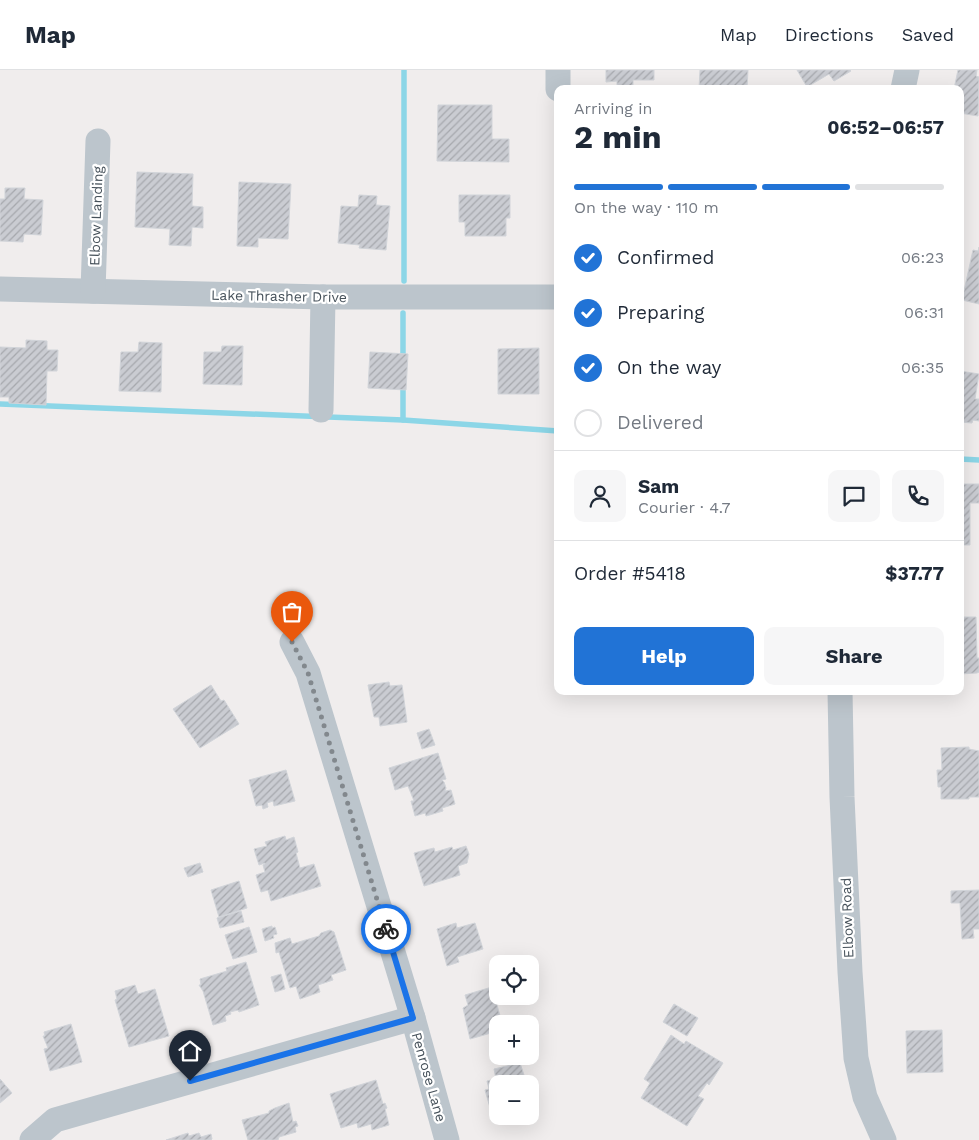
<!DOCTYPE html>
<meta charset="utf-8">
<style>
body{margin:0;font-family:"Work Sans",sans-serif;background:#f6f6f7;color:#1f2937;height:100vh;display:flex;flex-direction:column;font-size:19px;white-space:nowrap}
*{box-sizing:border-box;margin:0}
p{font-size:16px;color:#747a83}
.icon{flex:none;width:28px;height:28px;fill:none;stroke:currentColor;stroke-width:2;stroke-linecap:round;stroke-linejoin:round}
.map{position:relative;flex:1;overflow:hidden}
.side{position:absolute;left:554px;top:15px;width:410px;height:610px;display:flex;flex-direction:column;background:#fff;border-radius:10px;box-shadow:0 5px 20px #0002}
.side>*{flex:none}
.controls{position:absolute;left:489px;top:885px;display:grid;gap:10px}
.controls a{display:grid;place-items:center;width:50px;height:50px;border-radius:10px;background:#fff;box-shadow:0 5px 20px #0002;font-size:25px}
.pin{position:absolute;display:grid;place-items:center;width:42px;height:42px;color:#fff;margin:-51px -21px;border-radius:50% 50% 50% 0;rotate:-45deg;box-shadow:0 0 5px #0007}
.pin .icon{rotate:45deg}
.courier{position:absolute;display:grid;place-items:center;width:50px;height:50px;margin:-25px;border:4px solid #1a73e8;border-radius:50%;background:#fff;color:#222;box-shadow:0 1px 6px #0007}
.head em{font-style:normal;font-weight:700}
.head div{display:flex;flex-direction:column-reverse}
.head{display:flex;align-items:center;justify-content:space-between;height:85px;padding:0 20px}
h1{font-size:32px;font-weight:700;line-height:38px}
.bar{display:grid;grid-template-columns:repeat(4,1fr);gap:8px 5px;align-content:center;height:60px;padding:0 20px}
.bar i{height:6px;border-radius:4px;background:#e0e1e3}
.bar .selected{background:#2173d6}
.bar p{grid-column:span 4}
.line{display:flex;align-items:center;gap:12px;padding:0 20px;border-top:1px solid #e0e1e3}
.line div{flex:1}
.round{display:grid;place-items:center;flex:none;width:52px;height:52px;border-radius:10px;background:#f6f6f7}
ol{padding:0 20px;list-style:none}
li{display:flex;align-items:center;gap:15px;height:55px}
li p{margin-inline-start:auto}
li .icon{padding:5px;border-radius:50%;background:#2173d6;color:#fff;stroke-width:4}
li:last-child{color:#747a83}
li i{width:28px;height:28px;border:2px solid #e0e1e3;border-radius:50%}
.cta{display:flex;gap:10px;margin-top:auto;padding:10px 20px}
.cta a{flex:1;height:58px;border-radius:10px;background:#2173d6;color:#fff;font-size:20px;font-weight:700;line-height:58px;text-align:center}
.cta a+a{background:#f6f6f7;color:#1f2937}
header{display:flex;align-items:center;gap:30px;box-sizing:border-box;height:70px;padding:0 25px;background:#fff;border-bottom:1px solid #e0e1e3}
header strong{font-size:24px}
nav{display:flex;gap:28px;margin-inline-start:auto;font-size:18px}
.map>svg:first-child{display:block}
</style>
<header>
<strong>Map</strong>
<nav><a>Map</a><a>Directions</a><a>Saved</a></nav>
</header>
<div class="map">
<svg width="979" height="1070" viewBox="0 0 979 1070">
<defs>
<pattern id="building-hatch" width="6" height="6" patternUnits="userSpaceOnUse" patternTransform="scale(1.25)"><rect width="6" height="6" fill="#caccd2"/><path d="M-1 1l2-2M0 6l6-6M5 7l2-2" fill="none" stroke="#a6a8ad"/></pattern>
</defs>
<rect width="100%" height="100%" fill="#f0eded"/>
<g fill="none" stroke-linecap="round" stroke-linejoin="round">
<g stroke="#8cd6e7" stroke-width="5.5">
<path d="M404,211V0"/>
<path d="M403,291V243"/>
<path d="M0,334L403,350L558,361"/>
<path d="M403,350V312"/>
<path d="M960,389L979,390"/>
</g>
</g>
<g fill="url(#building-hatch)" stroke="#d1d4d9">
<path d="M606,0H654V10H633V19H617V11L606,12Z"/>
<path d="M700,0H748L747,19H699Z"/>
<path d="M797,0H850L851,1L834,11L829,4L807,17Z"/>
<path d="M958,0H977L976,6L979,7L978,46L960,43V19H954Z"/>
<path d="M438,35H492V69H509V92L437,91Z"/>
<path d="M137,102L193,104L192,136L203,137V158L192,157L191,176L169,175L170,159L135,157Z"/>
<path d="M239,112L291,114L288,169L258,168V177L237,176Z"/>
<path d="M5,118H25L24,129L43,130L41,165L24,164L23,172L0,171V129H5Z"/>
<path d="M359,125L377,126L376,135L390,136L386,180L359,178L360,175L338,173L341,136L358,137Z"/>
<path d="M459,125H510V148H506V166H465V152H459Z"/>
<path d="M979,177V234L962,230L973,180L978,181Z"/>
<path d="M26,270L47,271V280H58L57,301H47L46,335L9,333V327H0V277L26,278Z"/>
<path d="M139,272L162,273L161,322L119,321L121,282H138Z"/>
<path d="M222,276H243L242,315L203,314L204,282H221Z"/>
<path d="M539,278V324H498V279Z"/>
<path d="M370,282L408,284L406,320L368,318Z"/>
<path d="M960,301L979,304L975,329H979V351L973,350L972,353L960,352Z"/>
<path d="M960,414H979V433H970V475H960Z"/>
<path d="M960,547H976L977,588H979V602L977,603L960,604Z"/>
<path d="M389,612L390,616L402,615L407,652L380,656L379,647H374L368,615Z"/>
<path d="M211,615L221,631L224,630L239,654L200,678L173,639Z"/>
<path d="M429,659L435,675L422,679L417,663Z"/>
<path d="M969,677V679L979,681V727H969V729H941V717H938L937,700H942L941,678Z"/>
<path d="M438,683L446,709L442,710L444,712L446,718L445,721L451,720L455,734L442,738L443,741L426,746L425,743L415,746L411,731H414L408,716L395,720L389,698Z"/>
<path d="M286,700L295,731L274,736L273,731L267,733L268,737L263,739L262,735L256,736L249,710Z"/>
<path d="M285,766L286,770L294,767L298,782L296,783L300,798L314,794L321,816L271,831L268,820L261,822L256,805L265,802L263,795L265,794V793L259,795L254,779L267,776L265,772Z"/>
<path d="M466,776L469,784L467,793L458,796L460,805L424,816L414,783L434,778L435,782L452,777L453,780Z"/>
<path d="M200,793L203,802L188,807L184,798Z"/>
<path d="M239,811L247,838L219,847L211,820Z"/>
<path d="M979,820V859H973L974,868L962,869L960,833H951V821Z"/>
<path d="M241,841L244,852L220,858L217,848Z"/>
<path d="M456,853L457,858L475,853L483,879L457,887L459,892L447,896L437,859Z"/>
<path d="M272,856V858L275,857L277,864L273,865L274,868L265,871L262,859Z"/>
<path d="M249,857L257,882L233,889L225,865Z"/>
<path d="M330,860L334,862L346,900L331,905L333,910L318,915L320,922L300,929L296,916L290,918L279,882L276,883L275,873L290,868L292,874L319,866L321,863Z"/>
<path d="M246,892L259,935L239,942L238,940L230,942L231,944L225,946L226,951L213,955L203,921L199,915H201L200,909L227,901L226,898Z"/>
<path d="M281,904L285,919L275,922L271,907Z"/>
<path d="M135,915L138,924L155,919L169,966L129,977L115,930L117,929L115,921Z"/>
<path d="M492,917L502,953L489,957L491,963L470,969L463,938L468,935L465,925Z"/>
<path d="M674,934L698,948L687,966L663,952Z"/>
<path d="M71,954L82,992L50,1001L44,979L48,978L43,966H45L44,962Z"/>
<path d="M942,960L943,1002L907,1003L906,961Z"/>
<path d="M671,965L684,974L686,971L723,993L709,1015L707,1013L698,1026L704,1029L687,1056L641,1028L650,1013L644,1009Z"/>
<path d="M520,993L527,1014H498V1039L491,1041L485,1020L489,1019L487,1011L496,1009L494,999Z"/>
<path d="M0,1009L12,1023L0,1033Z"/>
<path d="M376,1010L383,1034L385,1033L387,1038L385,1039L389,1055L372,1060L371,1054L358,1058L357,1053L341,1058L330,1024Z"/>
<path d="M289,1033L293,1052L296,1051L298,1056L295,1057L296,1062L279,1067L278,1070H248L242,1050L269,1043V1041L275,1038Z"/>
<path d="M188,1063L189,1066L199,1063L201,1067L211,1064L212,1069L211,1070H166Z"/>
</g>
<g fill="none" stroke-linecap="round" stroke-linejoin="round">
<g stroke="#bcc5cc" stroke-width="25">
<path d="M558,0V19"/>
<path d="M903,19L907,0"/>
<path d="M0,219L323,227H558"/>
<path d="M93,221L98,71"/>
<path d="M321,340L323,227"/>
<path d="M292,572L308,603L413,948L447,1070"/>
<path d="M840,621L842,727L850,902L856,988L865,1027L884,1070"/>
<path d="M32,1070L55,1050L413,948"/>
</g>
</g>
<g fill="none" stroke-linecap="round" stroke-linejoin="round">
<path stroke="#82888d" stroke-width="5" stroke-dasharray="0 9" d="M292,572L308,603L386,859"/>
<path stroke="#1a73e8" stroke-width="6" d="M190,1011L413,948L386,859"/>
</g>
<g text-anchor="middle" stroke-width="4.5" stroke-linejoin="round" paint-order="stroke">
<g font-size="14" fill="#46515a" stroke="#fff">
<text transform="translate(96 146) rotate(-88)" y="5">Elbow Landing</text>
<text transform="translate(279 226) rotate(1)" y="5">Lake Thrasher Drive</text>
<text transform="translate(847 848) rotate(-92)" y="5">Elbow Road</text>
<text transform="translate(429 1007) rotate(74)" y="5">Penrose Lane</text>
</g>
</g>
</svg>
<div class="controls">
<a><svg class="icon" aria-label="locate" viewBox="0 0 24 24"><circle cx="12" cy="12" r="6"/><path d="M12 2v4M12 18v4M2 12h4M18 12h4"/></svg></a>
<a>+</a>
<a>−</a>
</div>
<div class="pin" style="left:292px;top:572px;background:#ea580c"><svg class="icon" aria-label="bag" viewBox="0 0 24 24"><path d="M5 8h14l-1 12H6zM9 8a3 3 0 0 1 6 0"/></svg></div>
<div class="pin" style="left:190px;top:1011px;background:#1f2937"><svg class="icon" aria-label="home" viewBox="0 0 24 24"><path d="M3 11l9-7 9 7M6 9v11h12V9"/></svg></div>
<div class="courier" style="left:386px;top:859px"><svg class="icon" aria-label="bike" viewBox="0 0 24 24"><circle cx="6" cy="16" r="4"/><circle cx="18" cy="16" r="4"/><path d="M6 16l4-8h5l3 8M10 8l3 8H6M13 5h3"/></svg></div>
<section class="side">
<div class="head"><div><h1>2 min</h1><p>Arriving in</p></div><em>06:52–06:57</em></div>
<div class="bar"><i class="selected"></i><i class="selected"></i><i class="selected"></i><i></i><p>On the way · 110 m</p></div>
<ol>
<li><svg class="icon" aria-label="check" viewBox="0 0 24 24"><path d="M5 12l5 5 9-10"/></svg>Confirmed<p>06:23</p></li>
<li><svg class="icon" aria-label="check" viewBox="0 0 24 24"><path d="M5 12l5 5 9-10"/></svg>Preparing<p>06:31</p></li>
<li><svg class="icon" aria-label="check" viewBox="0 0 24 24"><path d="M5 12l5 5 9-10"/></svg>On the way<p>06:35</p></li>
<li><i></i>Delivered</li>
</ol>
<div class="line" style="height:90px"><a class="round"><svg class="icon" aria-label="person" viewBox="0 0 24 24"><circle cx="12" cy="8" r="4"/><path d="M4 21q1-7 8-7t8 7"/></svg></a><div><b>Sam</b><p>Courier · 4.7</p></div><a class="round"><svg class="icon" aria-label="chat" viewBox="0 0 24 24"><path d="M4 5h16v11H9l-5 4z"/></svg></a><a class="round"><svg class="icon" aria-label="phone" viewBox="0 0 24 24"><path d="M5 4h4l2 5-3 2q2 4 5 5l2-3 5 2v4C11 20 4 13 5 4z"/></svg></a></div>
<div class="line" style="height:65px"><div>Order #5418</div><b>$37.77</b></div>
<div class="cta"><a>Help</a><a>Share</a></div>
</section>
</div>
